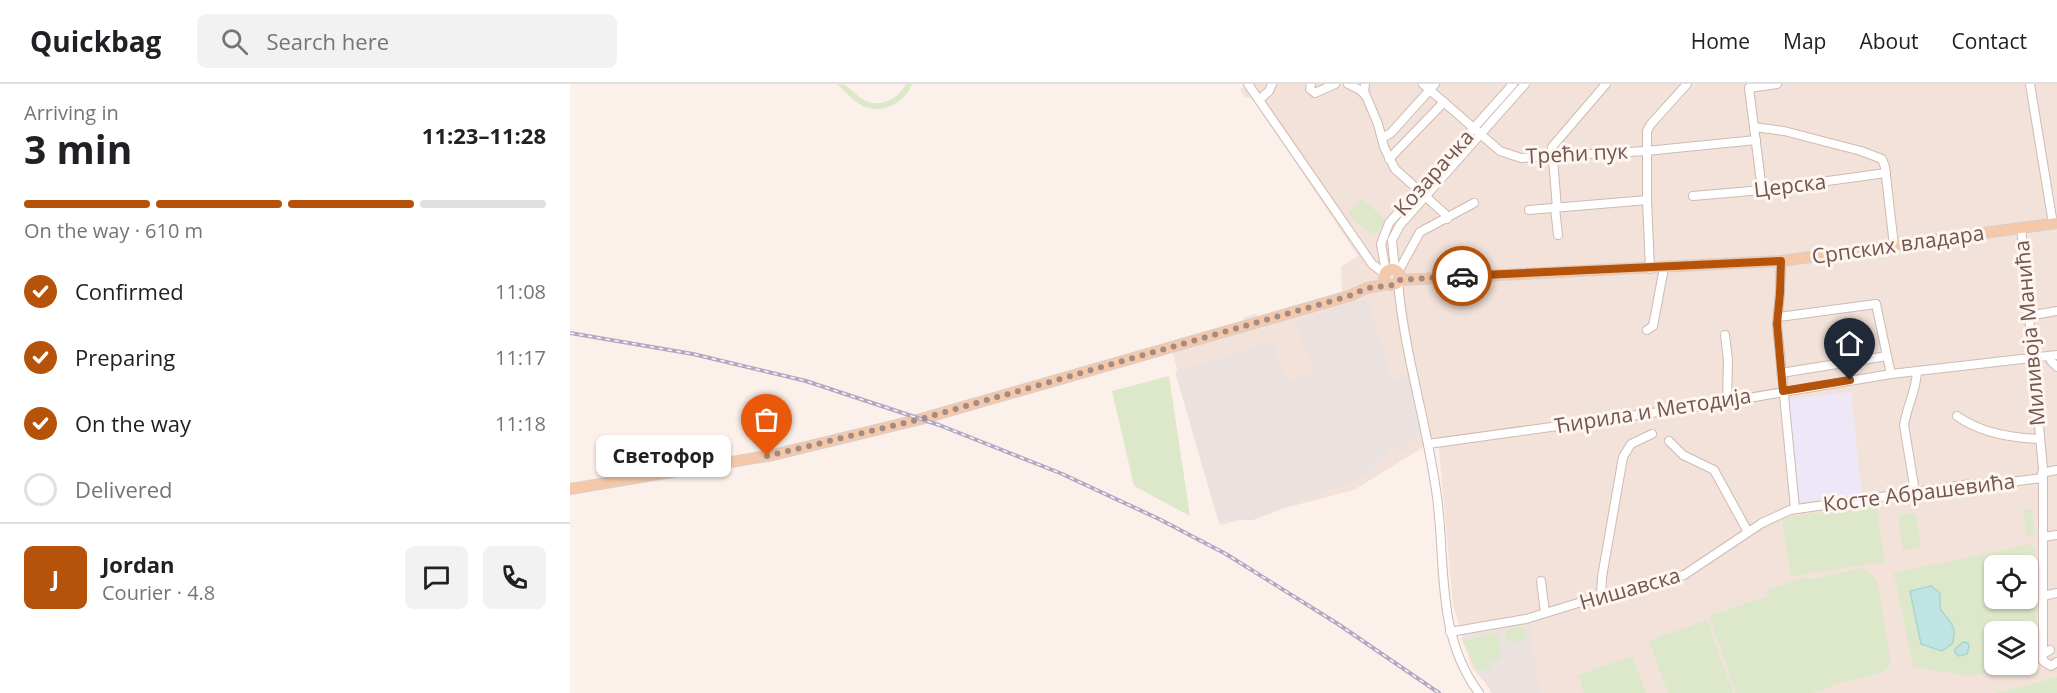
<!DOCTYPE html>
<meta charset="utf-8">
<style>
body{margin:0;font-family:"Open Sans",sans-serif;background:#f2f2f2;color:#202124;height:100vh;display:flex;flex-direction:column;font-size:22px;white-space:nowrap}
*{box-sizing:border-box;margin:0}
p{font-size:20px;color:#757577}
.icon{flex:none;width:33px;height:33px;fill:none;stroke:currentColor;stroke-width:2;stroke-linecap:round;stroke-linejoin:round}
.map{position:relative;flex:1;overflow:hidden}
.drawer{display:flex;flex-direction:column;background:#fff;width:570px}
.drawer>*{flex:none}
.controls{position:absolute;left:1414px;top:471px;display:grid;gap:12px}
.controls a{display:grid;place-items:center;width:54px;height:54px;border-radius:9px;background:#fff;box-shadow:0 2px 4px #0004;font-size:30px}
.pin{position:absolute;display:grid;place-items:center;width:51px;height:51px;color:#fff;margin:-62px -26px;border-radius:50% 50% 50% 0;rotate:-45deg;box-shadow:0 0 6px #0007}
.pin .icon{rotate:45deg}
.courier{position:absolute;display:grid;place-items:center;width:60px;height:60px;margin:-30px;border:4px solid #b45309;border-radius:50%;background:#fff;color:#222;box-shadow:0 2px 8px #0007}
.bubble{position:absolute;height:42px;border-radius:9px;background:#fff;box-shadow:0 2px 4px #0004;font-size:20px;font-weight:700;line-height:42px;text-align:center}
.summary em{font-style:normal;font-weight:700}
.summary div{display:flex;flex-direction:column-reverse}
.summary{display:flex;align-items:center;justify-content:space-between;height:102px;padding:0 24px}
h1{font-size:39px;font-weight:700;line-height:45px}
.bar{display:grid;grid-template-columns:repeat(4,1fr);gap:9px 6px;align-content:center;height:72px;padding:0 24px}
.bar i{height:8px;border-radius:4px;background:#e0e0e0}
.bar .active{background:#b45309}
.bar p{grid-column:span 4}
.line{display:flex;align-items:center;gap:15px;padding:0 24px;border-top:2px solid #e0e0e0}
.line div{flex:1}
.round{display:grid;place-items:center;flex:none;width:63px;height:63px;border-radius:9px;background:#f2f2f2}
ol{padding:0 24px;list-style:none}
li{display:flex;align-items:center;gap:18px;height:66px}
li p{margin-inline-start:auto}
li .icon{padding:6px;border-radius:50%;background:#b45309;color:#fff;stroke-width:4}
li:last-child{color:#757577}
li i{width:33px;height:33px;border:3px solid #e0e0e0;border-radius:50%}
header{display:flex;align-items:center;gap:36px;box-sizing:border-box;height:84px;padding:0 30px;background:#fff;border-bottom:2px solid #e0e0e0}
header strong{font-size:28px}
nav{display:flex;gap:33px;margin-inline-start:auto;font-size:21px}
.search{width:420px;height:54px;background:#f2f2f2;display:flex;align-items:center;gap:15px;box-sizing:border-box;padding:0 21px;border-radius:9px;color:#757577;font-size:22px}
main{display:flex;flex:1;min-height:0}
.map>svg:first-child{display:block}
</style>
<header>
<strong>Quickbag</strong>
<div class="search"><svg class="icon" aria-label="search" viewBox="0 0 24 24"><circle cx="10" cy="10" r="6"/><path d="M15 15l6 6"/></svg>Search here</div>
<nav><a>Home</a><a>Map</a><a>About</a><a>Contact</a></nav>
</header>
<main>
<section class="drawer">
<div class="summary"><div><h1>3 min</h1><p>Arriving in</p></div><em>11:23–11:28</em></div>
<div class="bar"><i class="active"></i><i class="active"></i><i class="active"></i><i></i><p>On the way · 610 m</p></div>
<ol>
<li><svg class="icon" aria-label="check" viewBox="0 0 24 24"><path d="M5 12l5 5 9-10"/></svg>Confirmed<p>11:08</p></li>
<li><svg class="icon" aria-label="check" viewBox="0 0 24 24"><path d="M5 12l5 5 9-10"/></svg>Preparing<p>11:17</p></li>
<li><svg class="icon" aria-label="check" viewBox="0 0 24 24"><path d="M5 12l5 5 9-10"/></svg>On the way<p>11:18</p></li>
<li><i></i>Delivered</li>
</ol>
<div class="line" style="height:108px"><b class="round" style="background:#b45309;color:#fff">J</b><div><b>Jordan</b><p>Courier · 4.8</p></div><a class="round"><svg class="icon" aria-label="chat" viewBox="0 0 24 24"><path d="M4 5h16v11H9l-5 4z"/></svg></a><a class="round"><svg class="icon" aria-label="phone" viewBox="0 0 24 24"><path d="M5 4h4l2 5-3 2q2 4 5 5l2-3 5 2v4C11 20 4 13 5 4z"/></svg></a></div>
</section>
<div class="map">
<svg width="1487" height="609" viewBox="0 0 1487 609">
<rect width="100%" height="100%" fill="#fbf1ea"/>
<path fill="#f2e2d9" fill-rule="evenodd" d="M672,0H1487V593L1425,609H924L902,584L883,521L868,354L784,406L650,441L600,259L673,239L674,233L685,230L691,234L772,208L771,183L788,172L682,14L675,13L670,6L674,3ZM1425,482H1458V514H1425ZM1425,548H1458V580H1425Z"/>
<g fill="#ebe2e0">
<path d="M797,214L823,298L841,286L852,341L834,369L825,361L797,392L683,436H648L605,288L702,258L718,297L745,289L725,238Z"/>
<path d="M960,539L969,609H922L909,589L891,554Z"/>
</g>
<path fill="#eee7f8" d="M1281,308L1292,411L1230,418L1218,315Z"/>
<g fill="#dce8c9" fill-rule="evenodd">
<path d="M267,0C279,0 282,8 291,14C307,26 328,16 336,0H342C334,21 308,33 288,19C280,14 274,6 267,0Z"/>
<path d="M792,115L817,137L803,152L778,130Z"/>
<path d="M599,292L620,432L564,402L542,307Z"/>
<path d="M1306,420L1315,478L1221,492L1212,434Z"/>
<path d="M1462,425L1465,451L1457,452L1453,426Z"/>
<path d="M1345,429L1351,463L1333,466L1328,432Z"/>
<path d="M1461,460L1465,464L1467,559L1464,569L1458,577V548H1425V580L1451,581L1400,592L1343,583L1324,489ZM1425,482H1458V514H1425Z"/>
<path d="M1292,484L1307,496L1321,580L1311,589L1271,599L1243,609H1166L1139,532L1198,512L1197,506L1236,493L1237,496Z"/>
<path d="M1137,536L1163,609H1098L1079,557Z"/>
<path d="M952,543L955,546L954,557L937,558L935,549L937,546Z"/>
<path d="M926,549L929,556L930,576L921,577V583L909,589L892,557Z"/>
<path d="M1062,572L1076,609H1014L1008,591Z"/>
<path d="M1487,593V609H1425Z"/>
</g>
<g fill="#bfe4e2" stroke="#a6d5d3" stroke-width="1.5">
<path d="M1361,502L1370,509V525C1380,539 1388,541 1382,560L1372,567L1351,560L1340,507Z"/>
<path d="M1393,558L1398,559L1399,563L1397,570L1389,572L1385,569V565Z"/>
</g>
<g fill="none" stroke-linecap="round" stroke-linejoin="round">
<g stroke="#cfbab3" stroke-width="10">
<g id="minor">
<path d="M678,0L791,164L802,180L815,190"/>
<path d="M741,0L740,5L745,9L765,0"/>
<path d="M778,0L790,6L795,11"/>
<path d="M795,0L794,7L808,40L814,63L825,85L875,130L877,135"/>
<path d="M853,0L930,67L951,74L1076,67L1186,56"/>
<path d="M1460,0L1483,140"/>
<path d="M1179,4L1192,106"/>
<path d="M1179,4L1207,0"/>
<path d="M689,16L699,7L702,0"/>
<path d="M1184,43L1214,47L1291,67L1312,75L1315,83L1324,162"/>
<path d="M812,54L821,49L865,0"/>
<path d="M819,75L874,18"/>
<path d="M1123,112L1192,106L1316,89"/>
<path d="M985,124L988,151"/>
<path d="M987,124L982,63L1036,0"/>
<path d="M959,126L1077,116"/>
<path d="M1451,143L1473,385V570"/>
<path d="M1211,177L1210,209L1207,240L1225,424"/>
<path d="M1080,185L1077,116V47L1081,40L1117,0"/>
<path d="M825,186L822,156L830,141L955,0"/>
<path d="M816,188L811,160L819,139L943,0"/>
<path d="M828,188L850,148L904,119"/>
<path d="M828,198C834,268 856,336 866,406C877,476 864,548 909,609"/>
<path d="M1458,232L1487,227"/>
<path d="M1209,233L1306,220L1317,272"/>
<path d="M1077,246L1083,242L1094,184"/>
<path d="M1155,251L1158,276L1157,317"/>
<path d="M1480,272L1481,277L1487,283"/>
<path d="M1211,289L1317,272L1321,290"/>
<path d="M1387,332C1409,348 1442,354 1470,355"/>
<path d="M1099,357L1113,371L1144,386L1178,448"/>
<path d="M858,360L1125,323L1321,290L1487,271"/>
<path d="M1472,389L1487,386"/>
<path d="M1345,408L1334,341C1337,322 1346,307 1347,288"/>
<path d="M1473,453L1487,451"/>
<path d="M971,497L975,529"/>
<path d="M1031,512L1032,493L1053,373L1061,360L1082,350"/>
<path d="M1473,512L1487,509"/>
<path d="M880,548L956,535L1031,512L1114,491L1192,439L1220,426L1401,400H1425L1472,394"/>
<path d="M1480,566L1473,570V577L1481,582L1487,578"/>
</g>
</g>
<g stroke="#d8cfce" stroke-width="12">
<g id="major">
<circle cx="822" cy="193" r="8"/>
<path d="M829,196L1211,177L1487,139"/>
<path d="M0,405L203,371L351,335L779,212L797,204L818,200"/>
</g>
</g>
<use href="#minor" stroke="#fff" stroke-width="8"/>
<use href="#major" stroke="#f4c8a8" stroke-width="10"/>
<g stroke="#b2a8c5" stroke-width="4">
<path id="rail" d="M0,249L123,270L236,297L369,341L490,389L589,435L656,470L768,540L869,609"/>
</g>
<use href="#rail" stroke="#fef6f1" stroke-width="1.5" stroke-dasharray="4.5" stroke-linecap="butt"/>
</g>
<g fill="none" stroke-linecap="round" stroke-linejoin="round">
<path stroke="#a38c85" stroke-width="6" stroke-dasharray="0 10.8" d="M197,372L351,335L779,212L797,204L824,201L829,196L892,192"/>
<path stroke="#b45309" stroke-width="8" d="M892,192L1211,177L1210,209L1207,240L1213,307L1280,296"/>
</g>
<g text-anchor="middle" stroke-width="6" stroke-linejoin="round" paint-order="stroke">
<g font-size="21" fill="#74554f" stroke="#fef6f1">
<text transform="translate(1007 70) rotate(-3)" y="7">Трећи пук</text>
<text transform="translate(864 89) rotate(-48)" y="7">Козарачка</text>
<text transform="translate(1220 102) rotate(-7)" y="7">Церска</text>
<text transform="translate(1328 161) rotate(-8)" y="7">Српских владара</text>
<text transform="translate(1460 249) rotate(-95)" y="7">Миливоја Манића</text>
<text transform="translate(1083 327) rotate(-9)" y="7">Ћирила и Методија</text>
<text transform="translate(1349 409) rotate(-7)" y="7">Косте Абрашевића</text>
<text transform="translate(1060 505) rotate(-16)" y="7">Нишавска</text>
</g>
</g>
</svg>
<div class="controls">
<a><svg class="icon" aria-label="locate" viewBox="0 0 24 24"><circle cx="12" cy="12" r="6"/><path d="M12 2v4M12 18v4M2 12h4M18 12h4"/></svg></a>
<a><svg class="icon" aria-label="layers" viewBox="0 0 24 24"><path d="M12 4l9 5-9 5-9-5zM3 14l9 5 9-5"/></svg></a>
</div>
<div class="pin" style="left:197px;top:372px;background:#ea580c"><svg class="icon" aria-label="bag" viewBox="0 0 24 24"><path d="M5 8h14l-1 12H6zM9 8a3 3 0 0 1 6 0"/></svg></div>
<div class="pin" style="left:1280px;top:296px;background:#1f2937"><svg class="icon" aria-label="home" viewBox="0 0 24 24"><path d="M3 11l9-7 9 7M6 9v11h12V9"/></svg></div>
<div class="courier" style="left:892px;top:192px"><svg class="icon" aria-label="car" viewBox="0 0 24 24"><path d="M5 17H2v-5l4-1 3-4h7l3 4 3 1v5h-3M9 17h6M6 11h13"/><circle cx="7" cy="17" r="2"/><circle cx="17" cy="17" r="2"/></svg></div>
<div class="bubble" style="left:26px;top:351px;width:135px">Светофор</div>
</div>
</main>
